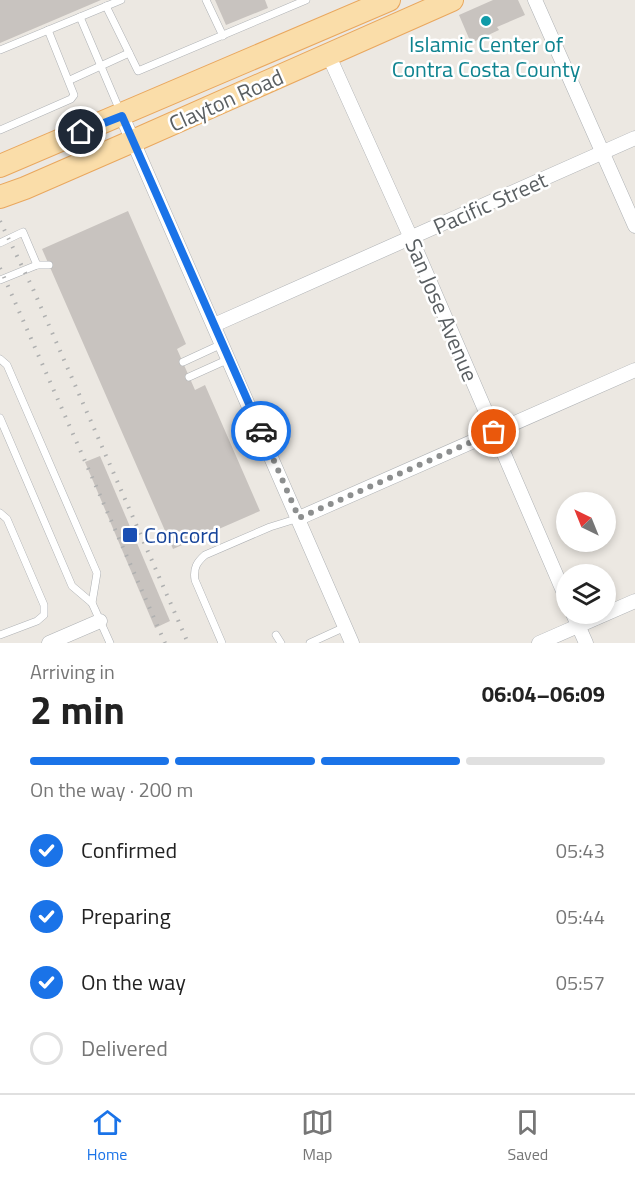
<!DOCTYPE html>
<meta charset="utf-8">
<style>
body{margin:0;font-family:"Titillium Web",sans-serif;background:#f6f6f6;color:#222;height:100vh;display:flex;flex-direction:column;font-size:22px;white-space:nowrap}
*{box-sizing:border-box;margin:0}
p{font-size:20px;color:#767676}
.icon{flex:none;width:33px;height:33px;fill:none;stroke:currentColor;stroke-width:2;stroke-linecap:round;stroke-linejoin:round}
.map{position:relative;height:643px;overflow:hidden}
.details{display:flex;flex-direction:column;background:#fff;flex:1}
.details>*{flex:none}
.needle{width:39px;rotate:317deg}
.tools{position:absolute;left:556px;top:492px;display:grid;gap:12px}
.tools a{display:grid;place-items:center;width:60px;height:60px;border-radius:50%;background:#fff;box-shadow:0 3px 9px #0003;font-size:30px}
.pin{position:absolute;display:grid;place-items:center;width:51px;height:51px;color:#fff;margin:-26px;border:3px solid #fff;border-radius:50%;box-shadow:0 2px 6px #0007}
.courier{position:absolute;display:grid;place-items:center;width:60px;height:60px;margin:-30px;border:4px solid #1a73e8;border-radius:50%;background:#fff;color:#222;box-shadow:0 2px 8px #0007}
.overview em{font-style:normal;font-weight:700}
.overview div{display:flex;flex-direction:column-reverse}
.overview{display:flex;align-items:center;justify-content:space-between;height:102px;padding:0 30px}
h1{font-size:39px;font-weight:700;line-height:45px}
.bar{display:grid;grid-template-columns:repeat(4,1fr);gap:9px 6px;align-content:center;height:72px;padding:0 30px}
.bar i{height:8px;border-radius:4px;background:#e0e0e0}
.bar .selected{background:#1a73e8}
.bar p{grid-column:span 4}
ol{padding:0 30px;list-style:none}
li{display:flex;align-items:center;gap:18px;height:66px}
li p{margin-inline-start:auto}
li .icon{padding:6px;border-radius:50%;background:#1a73e8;color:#fff;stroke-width:4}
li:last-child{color:#767676}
li i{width:33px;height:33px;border:3px solid #e0e0e0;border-radius:50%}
.tabs{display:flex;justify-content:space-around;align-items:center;height:84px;border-top:2px solid #e0e0e0;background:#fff;font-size:16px;color:#767676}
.tabs a{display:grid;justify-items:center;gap:3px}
.tabs .selected{color:#1a73e8}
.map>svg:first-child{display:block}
</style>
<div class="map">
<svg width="635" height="643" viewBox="0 0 635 643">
<rect width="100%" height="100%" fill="#ece8e2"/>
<g fill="#c8c3bf">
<path d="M0,0H101L0,43Z"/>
<path d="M215,0H265L268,8L226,25Z"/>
<path d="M493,0H518L525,15L497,27L499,30L471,43L459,15Z"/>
<path d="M128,211L186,344L177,349L195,390L205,385L260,511L173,549L42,249Z"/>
<path d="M100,456L170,621L155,628L85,462Z"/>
</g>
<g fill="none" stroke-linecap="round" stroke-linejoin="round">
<g stroke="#aeb1b4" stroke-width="8">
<g id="lane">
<path d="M206,0L223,36"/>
<path d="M106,6L138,71L306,0"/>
<path d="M80,17L120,111"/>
<path d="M0,50L121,0"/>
<path d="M70,80L129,53"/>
<path d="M0,130L71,99L74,95L48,30"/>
<path d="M0,243L23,232L37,265"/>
<path d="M0,280L37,265H49"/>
<path d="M0,359L7,365L97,573L92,603"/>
<path d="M183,362L222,344"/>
<path d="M189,377L229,359"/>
<path d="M0,418L72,586L92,603L110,643"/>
<path d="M0,513L7,519L44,605V615L37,621L0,635"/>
<path d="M276,635L281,643"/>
<path d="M222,643L195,580C193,568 197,562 205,555L270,527L299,518"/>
<path d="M310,643L345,627"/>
</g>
</g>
<g stroke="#aeb1b4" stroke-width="15">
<g id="street">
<path d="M535,0L635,226"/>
<path d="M328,54L411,238L567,600"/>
<path d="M122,116L352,643"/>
<path d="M214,325L635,138"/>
<path d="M299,518L635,370"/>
<path d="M573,614L586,643"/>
<path d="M49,643L100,621"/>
<path d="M539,643L635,601"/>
</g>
</g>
<g stroke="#e9a75e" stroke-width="24">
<g id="primary">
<path d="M0,166L389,0"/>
<path d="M0,197L25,188L133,141L452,0"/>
</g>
</g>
<use href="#lane" stroke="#fff" stroke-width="7"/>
<use href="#street" stroke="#fff" stroke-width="14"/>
<use href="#primary" stroke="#fadda9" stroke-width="22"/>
<g stroke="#afb0b0" stroke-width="4" stroke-dasharray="1.5 8" stroke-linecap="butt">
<path d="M0,221L33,289L188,643"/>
<path d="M0,268L165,643"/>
</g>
</g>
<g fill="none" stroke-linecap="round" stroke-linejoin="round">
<path stroke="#8d8f8f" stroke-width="6" stroke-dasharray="0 10.8" d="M261,431L299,518L494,432"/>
<path stroke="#1a73e8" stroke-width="8" d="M81,132L122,116L261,431"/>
</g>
<circle fill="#0f9aa8" stroke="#fff" stroke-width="2" cx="486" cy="21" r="6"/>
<rect fill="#1a4fb4" stroke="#fff" stroke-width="2" x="122" y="527" width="16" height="16" rx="3"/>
<g text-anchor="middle" stroke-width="5" stroke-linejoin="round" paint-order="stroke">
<g font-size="22" fill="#0d838f" stroke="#fff">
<text x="486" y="52">Islamic Center of<tspan x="486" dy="25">Contra Costa County</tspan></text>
</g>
<g font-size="22" fill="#5a5f62" stroke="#fff">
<text transform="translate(226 100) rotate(-24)" y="8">Clayton Road</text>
<text transform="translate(490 203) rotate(-24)" y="8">Pacific Street</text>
<text transform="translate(442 310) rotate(67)" y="8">San Jose Avenue</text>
</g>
<g font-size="22" fill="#164399" stroke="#fff" text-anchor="start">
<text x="144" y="543">Concord</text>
</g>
</g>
</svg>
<div class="tools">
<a><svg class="needle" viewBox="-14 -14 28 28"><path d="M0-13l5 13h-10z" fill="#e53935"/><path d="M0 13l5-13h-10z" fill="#767676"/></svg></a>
<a><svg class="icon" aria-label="layers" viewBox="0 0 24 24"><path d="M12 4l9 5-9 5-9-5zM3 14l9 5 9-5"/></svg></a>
</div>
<div class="pin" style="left:494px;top:432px;background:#ea580c"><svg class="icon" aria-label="bag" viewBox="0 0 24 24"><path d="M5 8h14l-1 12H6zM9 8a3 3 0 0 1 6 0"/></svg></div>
<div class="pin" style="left:81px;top:132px;background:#1f2937"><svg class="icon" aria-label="home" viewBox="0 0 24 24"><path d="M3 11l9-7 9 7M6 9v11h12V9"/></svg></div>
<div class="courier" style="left:261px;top:431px"><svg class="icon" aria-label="car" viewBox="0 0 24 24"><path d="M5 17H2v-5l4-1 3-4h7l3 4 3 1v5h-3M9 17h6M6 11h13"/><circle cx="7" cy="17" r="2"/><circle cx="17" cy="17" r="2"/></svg></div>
</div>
<section class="details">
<div class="overview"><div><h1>2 min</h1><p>Arriving in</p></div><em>06:04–06:09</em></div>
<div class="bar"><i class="selected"></i><i class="selected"></i><i class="selected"></i><i></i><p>On the way · 200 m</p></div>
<ol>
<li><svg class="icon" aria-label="check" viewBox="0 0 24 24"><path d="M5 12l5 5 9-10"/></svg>Confirmed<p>05:43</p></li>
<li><svg class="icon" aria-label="check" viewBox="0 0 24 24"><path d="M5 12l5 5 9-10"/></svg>Preparing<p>05:44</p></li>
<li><svg class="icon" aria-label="check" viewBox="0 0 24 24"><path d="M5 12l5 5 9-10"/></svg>On the way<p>05:57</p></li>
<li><i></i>Delivered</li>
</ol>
</section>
<nav class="tabs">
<a class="selected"><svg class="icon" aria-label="home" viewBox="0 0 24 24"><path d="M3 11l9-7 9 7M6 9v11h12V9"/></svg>Home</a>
<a><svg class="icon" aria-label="map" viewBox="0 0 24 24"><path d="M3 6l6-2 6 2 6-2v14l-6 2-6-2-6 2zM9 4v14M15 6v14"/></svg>Map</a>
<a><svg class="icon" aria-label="saved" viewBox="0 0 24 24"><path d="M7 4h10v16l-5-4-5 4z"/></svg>Saved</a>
</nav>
